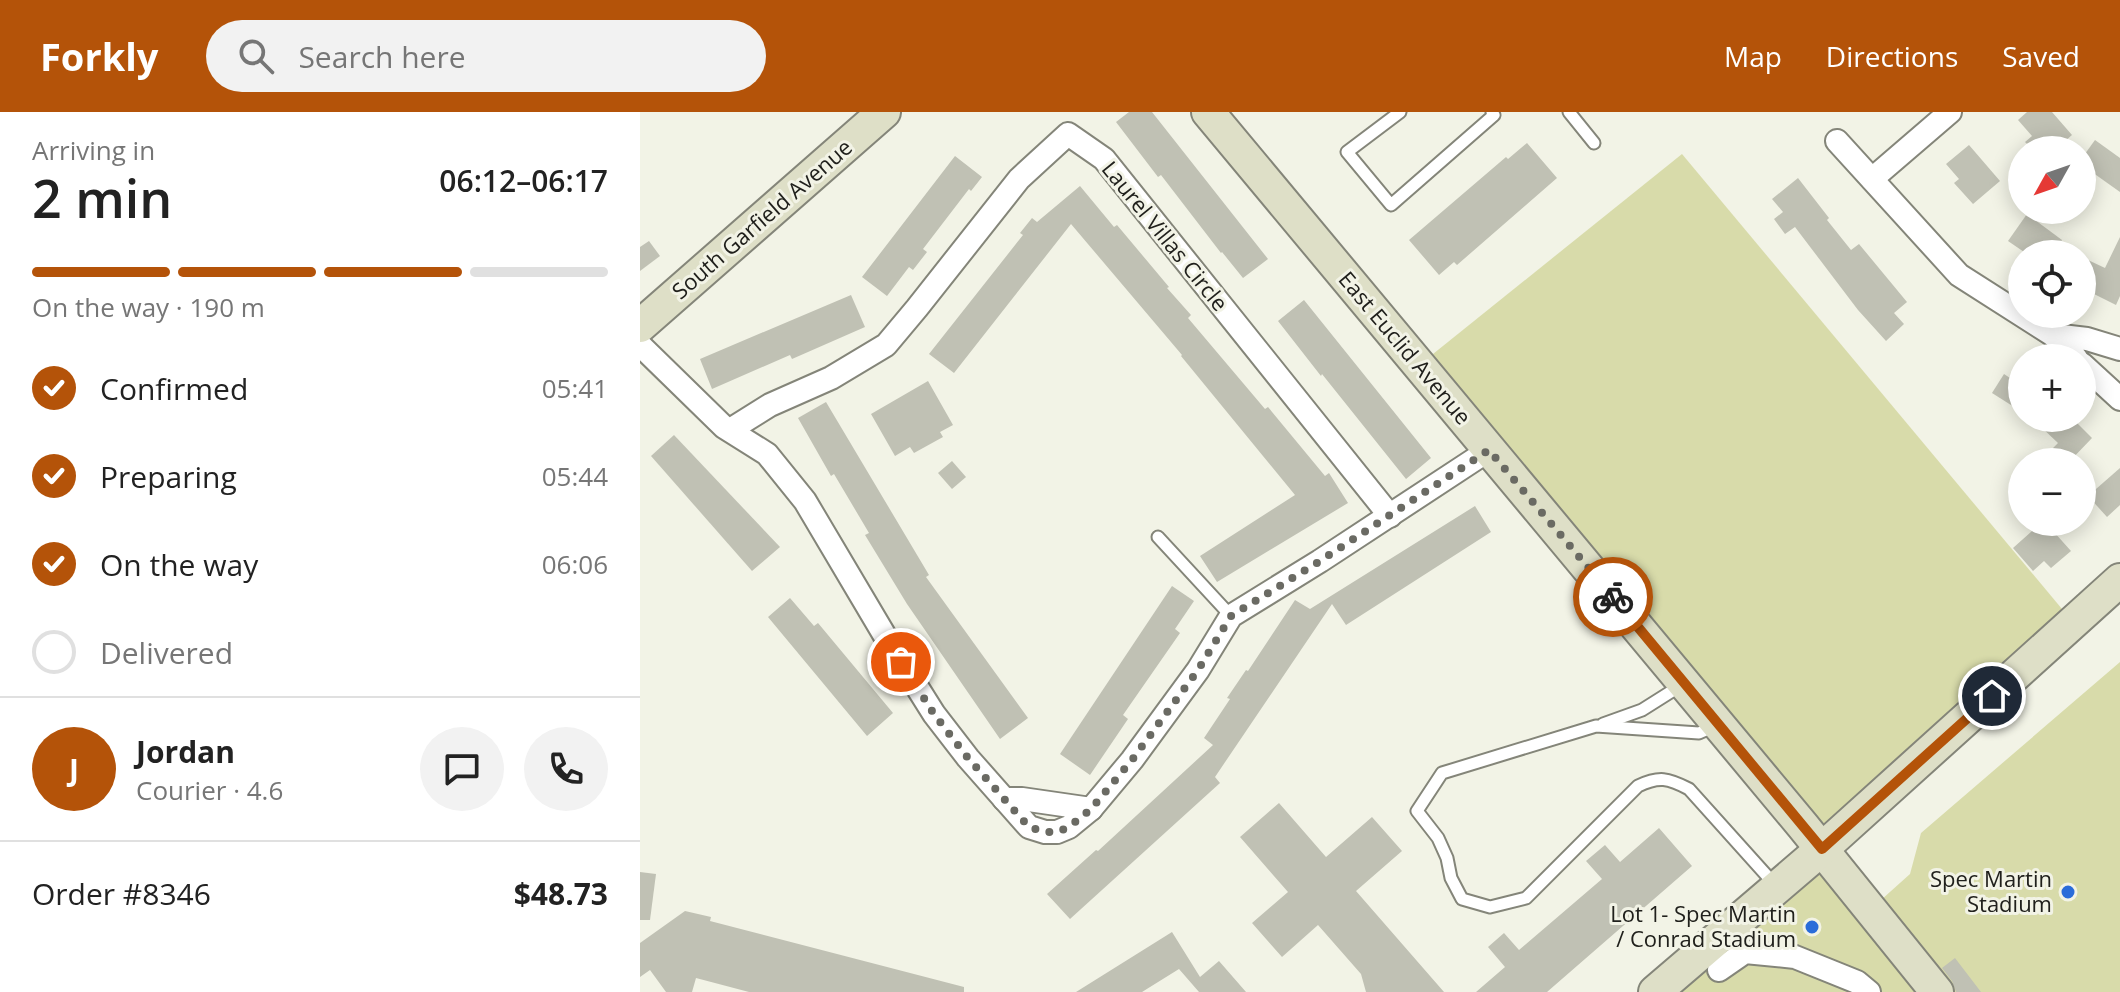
<!DOCTYPE html>
<meta charset="utf-8">
<style>
body{margin:0;font-family:"Open Sans",sans-serif;background:#f2f2f2;color:#222;height:100vh;display:flex;flex-direction:column;font-size:30px;white-space:nowrap}
*{box-sizing:border-box;margin:0}
p{font-size:26px;color:#767676}
.icon{flex:none;width:44px;height:44px;fill:none;stroke:currentColor;stroke-width:2;stroke-linecap:round;stroke-linejoin:round}
.map{position:relative;flex:1;overflow:hidden}
.panel{display:flex;flex-direction:column;background:#fff;width:640px}
.panel>*{flex:none}
.needle{width:52px;rotate:230deg}
.tools{position:absolute;left:1368px;top:24px;display:grid;gap:16px}
.tools a{display:grid;place-items:center;width:88px;height:88px;border-radius:50%;background:#fff;box-shadow:0 4px 20px #0003;font-size:40px}
.pin{position:absolute;display:grid;place-items:center;width:68px;height:68px;color:#fff;margin:-34px;border:4px solid #fff;border-radius:50%;box-shadow:0 2px 8px #0007}
.courier{position:absolute;display:grid;place-items:center;width:80px;height:80px;margin:-40px;border:6px solid #b45309;border-radius:50%;background:#fff;color:#222;box-shadow:0 2px 10px #0007}
.head em{font-style:normal;font-weight:600}
.head div{display:flex;flex-direction:column-reverse}
.head{display:flex;align-items:center;justify-content:space-between;height:136px;padding:0 32px}
h1{font-size:52px;font-weight:600;line-height:60px}
.bar{display:grid;grid-template-columns:repeat(4,1fr);gap:12px 8px;align-content:center;height:96px;padding:0 32px}
.bar i{height:10px;border-radius:6px;background:#e0e0e0}
.bar .current{background:#b45309}
.bar p{grid-column:span 4}
.line{display:flex;align-items:center;gap:20px;padding:0 32px;border-top:2px solid #e0e0e0}
.line div{flex:1}
.round{display:grid;place-items:center;flex:none;width:84px;height:84px;border-radius:42px;background:#f2f2f2}
ol{padding:0 32px;list-style:none}
li{display:flex;align-items:center;gap:24px;height:88px}
li p{margin-inline-start:auto}
li .icon{padding:8px;border-radius:50%;background:#b45309;color:#fff;stroke-width:4}
li:last-child{color:#767676}
li i{width:44px;height:44px;border:4px solid #e0e0e0;border-radius:50%}
header{display:flex;align-items:center;gap:48px;box-sizing:border-box;height:112px;padding:0 40px;background:#b45309;color:#fff}
header strong{font-size:38px}
nav{display:flex;gap:44px;margin-inline-start:auto;font-size:28px}
.search{width:560px;height:72px;background:#f2f2f2;display:flex;align-items:center;gap:20px;box-sizing:border-box;padding:0 28px;border-radius:44px;color:#767676;font-size:30px}
main{display:flex;flex:1;min-height:0}
.map>svg:first-child{display:block}
</style>
<header>
<strong>Forkly</strong>
<div class="search"><svg class="icon" aria-label="search" viewBox="0 0 24 24"><circle cx="10" cy="10" r="6"/><path d="M15 15l6 6"/></svg>Search here</div>
<nav><a>Map</a><a>Directions</a><a>Saved</a></nav>
</header>
<main>
<section class="panel">
<div class="head"><div><h1>2 min</h1><p>Arriving in</p></div><em>06:12–06:17</em></div>
<div class="bar"><i class="current"></i><i class="current"></i><i class="current"></i><i></i><p>On the way · 190 m</p></div>
<ol>
<li><svg class="icon" aria-label="check" viewBox="0 0 24 24"><path d="M5 12l5 5 9-10"/></svg>Confirmed<p>05:41</p></li>
<li><svg class="icon" aria-label="check" viewBox="0 0 24 24"><path d="M5 12l5 5 9-10"/></svg>Preparing<p>05:44</p></li>
<li><svg class="icon" aria-label="check" viewBox="0 0 24 24"><path d="M5 12l5 5 9-10"/></svg>On the way<p>06:06</p></li>
<li><i></i>Delivered</li>
</ol>
<div class="line" style="height:144px"><b class="round" style="background:#b45309;color:#fff">J</b><div><b>Jordan</b><p>Courier · 4.6</p></div><a class="round"><svg class="icon" aria-label="chat" viewBox="0 0 24 24"><path d="M4 5h16v11H9l-5 4z"/></svg></a><a class="round"><svg class="icon" aria-label="phone" viewBox="0 0 24 24"><path d="M5 4h4l2 5-3 2q2 4 5 5l2-3 5 2v4C11 20 4 13 5 4z"/></svg></a></div>
<div class="line" style="height:104px"><div>Order #8346</div><b>$48.73</b></div>
</section>
<div class="map">
<svg width="1480" height="880" viewBox="0 0 1480 880">
<rect width="100%" height="100%" fill="#f2f3e6"/>
<g fill="#d8dbaa">
<path d="M1042,42L1427,503L1184,722L788,246Z"/>
<path d="M1480,550V880H1314L1241,788L1270,762L1281,721Z"/>
<path d="M1180,752L1283,880H1030Z"/>
</g>
<g fill="#c0c1b4">
<path d="M489,0H512L628,147L603,166L582,140L581,141L521,63L518,65L476,10Z"/>
<path d="M1387,0H1412L1432,23L1415,38H1393L1385,30L1392,24L1378,8Z"/>
<path d="M1455,28L1480,46V80L1442,53V46Z"/>
<path d="M887,31L917,66L817,153L814,150L799,163L769,128L866,45L868,47Z"/>
<path d="M1329,33L1360,69L1333,92L1314,71L1319,67L1306,52Z"/>
<path d="M315,44L342,65L331,79L329,77L283,137L287,140L273,158L269,155L247,184L222,165Z"/>
<path d="M1158,66L1189,106L1187,108L1211,138L1219,132L1267,190L1254,201L1264,212L1246,229L1218,198L1155,115L1145,122L1134,107L1143,100L1132,87Z"/>
<path d="M440,74L474,115L477,113L529,175L527,176L551,203L548,206L625,297L628,295L685,364L689,361L708,391L577,470L560,444L655,383L541,244L542,243L431,112L314,261L289,242L383,123L380,121L392,106L397,110Z"/>
<path d="M1387,102L1422,128L1412,142H1387L1368,129Z"/>
<path d="M1480,125V184L1476,193L1442,176V161L1448,148L1465,156Z"/>
<path d="M9,129L20,144L0,159V135Z"/>
<path d="M211,183L225,215L152,247L150,243L72,277L60,247Z"/>
<path d="M664,188L791,346L766,367L682,262L681,264L638,209Z"/>
<path d="M1364,262L1382,274V300L1352,281Z"/>
<path d="M288,269L313,313L300,320L303,325L274,341L270,335L255,344L231,302Z"/>
<path d="M186,290L289,463L286,465L388,606L360,627L267,492L225,423L229,421L194,362L191,364L158,306Z"/>
<path d="M1407,306H1432L1452,326L1429,350H1426L1412,337L1418,331L1400,314Z"/>
<path d="M34,323L140,435L112,459L11,344Z"/>
<path d="M312,349L326,365L312,377L298,361Z"/>
<path d="M1480,356V393L1467,405L1448,384Z"/>
<path d="M835,394L851,420L706,513L692,492L575,665L580,671L430,807L407,782L456,738L458,739L573,633L564,626L590,587L587,586L606,558L608,559L655,488L670,497Z"/>
<path d="M1402,410H1405L1431,439L1411,456L1404,449L1393,459L1373,436Z"/>
<path d="M532,474L554,489L535,517L540,521L483,603L488,607L450,663L420,642Z"/>
<path d="M150,486L174,514L178,511L253,601L227,624L128,505Z"/>
<path d="M639,691L686,745L732,705L762,739L716,779L804,880H726L721,862L678,813L642,845L612,811L648,780L600,725Z"/>
<path d="M1019,716L1052,754L907,880H836L865,855L848,835L864,821L879,838L962,767L946,749L965,733L980,750Z"/>
<path d="M0,760L16,762L10,808H0Z"/>
<path d="M45,799L71,805L70,809L324,875V880H109L56,866L52,880H26L10,858L0,865V831Z"/>
<path d="M532,820L560,865L579,849L606,880H559L539,857L502,880H436Z"/>
<path d="M1315,846L1341,880H1316L1312,869L1302,856Z"/>
</g>
<g fill="none" stroke-linecap="round" stroke-linejoin="round">
<g stroke="#848579" stroke-width="15">
<g id="lane">
<path d="M760,0L707,40L751,93L854,3L852,0"/>
<path d="M929,0L954,31"/>
<path d="M518,425L591,504"/>
<path d="M963,612L1002,598L1040,574"/>
<path d="M1075,614L1059,621L956,614L802,661L777,699L798,726L807,746L811,766L822,787L850,795L886,786L998,674C1019,664 1028,666 1049,677L1137,775"/>
</g>
</g>
<g stroke="#848579" stroke-width="26">
<g id="street">
<path d="M1197,29L1319,163L1413,223"/>
<path d="M1232,67L1310,0"/>
<path d="M0,233L84,315L127,342L165,389L245,524L294,602L328,646L389,715L405,720H417L429,715L451,697L492,648L558,558L591,504L680,449L849,338"/>
<path d="M1436,246L1413,223L1447,227L1480,237"/>
<path d="M1442,252L1480,287"/>
<path d="M90,318L130,293L191,266L246,233L277,196L379,67L428,22L464,47L750,404"/>
<path d="M364,687H382L451,697"/>
<path d="M1079,858L1105,840L1155,845L1217,870L1229,880"/>
</g>
</g>
<g stroke="#848579" stroke-width="36">
<g id="secondary">
<path d="M568,0L1163,714L1297,880"/>
<path d="M0,214L244,0"/>
<path d="M1015,880L1182,737L1480,468"/>
</g>
</g>
<use href="#lane" stroke="#fff" stroke-width="11"/>
<use href="#street" stroke="#fff" stroke-width="22"/>
<use href="#secondary" stroke="#dedfc7" stroke-width="32"/>
</g>
<g fill="none" stroke-linecap="round" stroke-linejoin="round">
<path stroke="#6a6a63" stroke-width="8" stroke-dasharray="0 14.4" d="M261,550L294,602L328,646L389,715L405,720H417L429,715L451,697L492,648L558,558L591,504L680,449L849,338L973,485"/>
<path stroke="#b45309" stroke-width="10" d="M973,485L1182,737L1352,584"/>
</g>
<g fill="#2a6cd9" stroke="#f2f3e6" stroke-width="3">
<circle cx="1428" cy="780" r="8"/>
<circle cx="1172" cy="815" r="8"/>
</g>
<g text-anchor="middle" stroke-width="6" stroke-linejoin="round" paint-order="stroke">
<g font-size="22" fill="#20201c" stroke="#f2f3e6">
<text transform="translate(122 107) rotate(-41)" y="8">South Garfield Avenue</text>
<text transform="translate(525 124) rotate(51)" y="8">Laurel Villas Circle</text>
<text transform="translate(765 236) rotate(50)" y="8">East Euclid Avenue</text>
</g>
<g font-size="22" fill="#20201c" stroke="#f2f3e6" text-anchor="end">
<text x="1412" y="775">Spec Martin<tspan x="1412" dy="25">Stadium</tspan></text>
<text x="1156" y="810">Lot 1- Spec Martin<tspan x="1156" dy="25">/ Conrad Stadium</tspan></text>
</g>
</g>
</svg>
<div class="tools">
<a><svg class="needle" viewBox="-14 -14 28 28"><path d="M0-13l5 13h-10z" fill="#e53935"/><path d="M0 13l5-13h-10z" fill="#767676"/></svg></a>
<a><svg class="icon" aria-label="locate" viewBox="0 0 24 24"><circle cx="12" cy="12" r="6"/><path d="M12 2v4M12 18v4M2 12h4M18 12h4"/></svg></a>
<a>+</a>
<a>−</a>
</div>
<div class="pin" style="left:261px;top:550px;background:#ea580c"><svg class="icon" aria-label="bag" viewBox="0 0 24 24"><path d="M5 8h14l-1 12H6zM9 8a3 3 0 0 1 6 0"/></svg></div>
<div class="pin" style="left:1352px;top:584px;background:#1f2937"><svg class="icon" aria-label="home" viewBox="0 0 24 24"><path d="M3 11l9-7 9 7M6 9v11h12V9"/></svg></div>
<div class="courier" style="left:973px;top:485px"><svg class="icon" aria-label="bike" viewBox="0 0 24 24"><circle cx="6" cy="16" r="4"/><circle cx="18" cy="16" r="4"/><path d="M6 16l4-8h5l3 8M10 8l3 8H6M13 5h3"/></svg></div>
</div>
</main>
